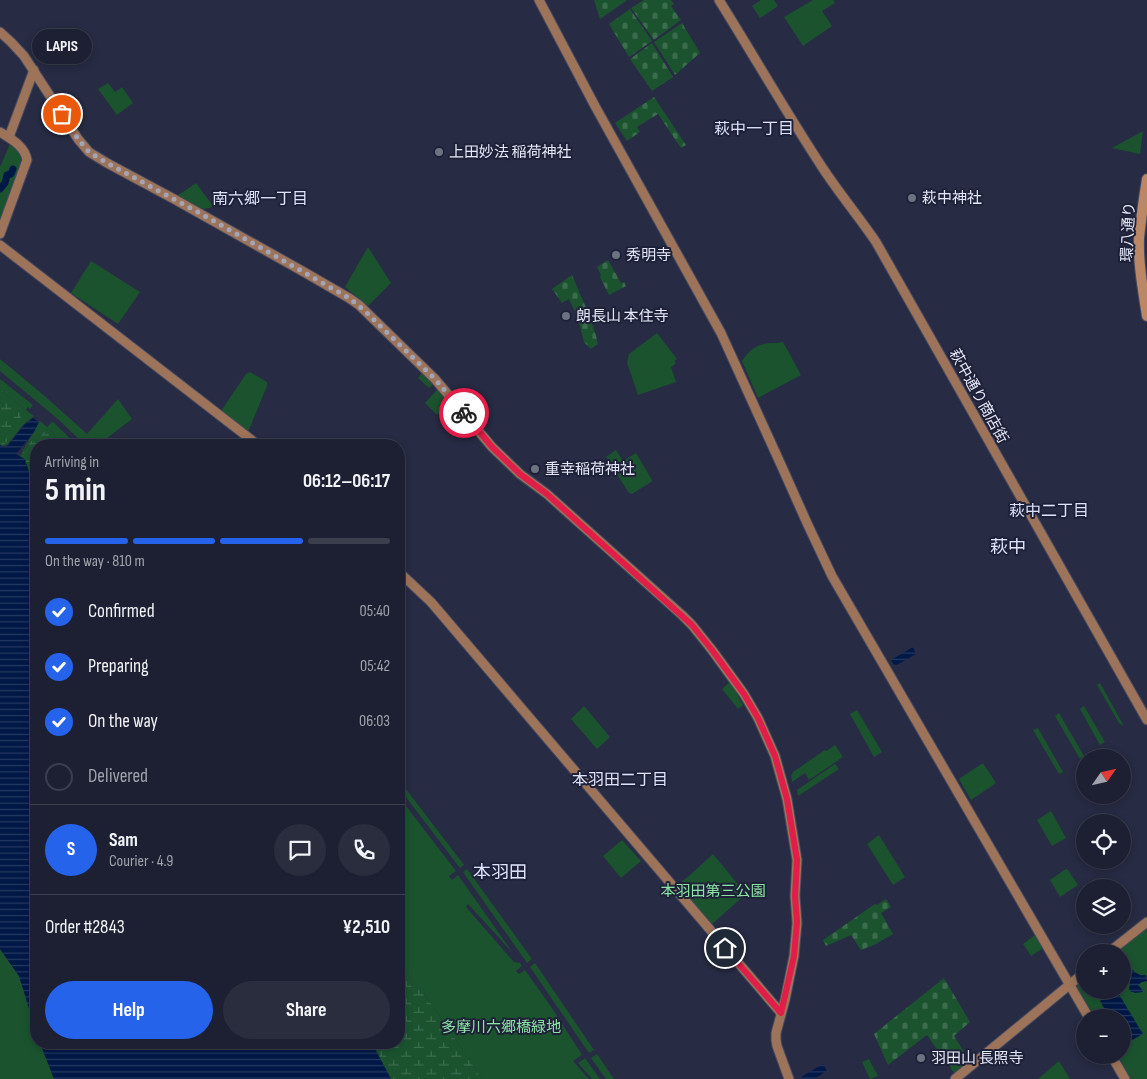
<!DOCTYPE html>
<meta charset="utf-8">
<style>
body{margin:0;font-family:"Sofia Sans Condensed","Noto Sans JP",sans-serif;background:#2a2d3e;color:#f1f3f6;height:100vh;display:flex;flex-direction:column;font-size:19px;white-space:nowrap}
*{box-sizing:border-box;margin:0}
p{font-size:16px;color:#a0a3ac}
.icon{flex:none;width:28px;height:28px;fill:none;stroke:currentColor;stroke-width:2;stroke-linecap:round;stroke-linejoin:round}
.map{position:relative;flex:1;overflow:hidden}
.sheet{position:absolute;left:30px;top:439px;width:375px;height:610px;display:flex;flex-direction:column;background:#1d2032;border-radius:20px;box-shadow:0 2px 8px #0003,0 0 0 1px #3b3e4d}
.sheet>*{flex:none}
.needle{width:32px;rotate:56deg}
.controls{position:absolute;left:1076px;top:749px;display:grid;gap:10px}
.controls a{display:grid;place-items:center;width:55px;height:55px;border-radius:50%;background:#1d2032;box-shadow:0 2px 8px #0003,0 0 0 1px #3b3e4d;font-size:25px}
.pin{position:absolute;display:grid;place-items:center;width:42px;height:42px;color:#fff;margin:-21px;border:2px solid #fff;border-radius:50%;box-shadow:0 1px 5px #0007}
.courier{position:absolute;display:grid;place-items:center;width:50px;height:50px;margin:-25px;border:4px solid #e11d48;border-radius:50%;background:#fff;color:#222;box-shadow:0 1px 6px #0007}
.bubble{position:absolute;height:35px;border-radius:18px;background:#1d2032;box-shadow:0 2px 8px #0003,0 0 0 1px #3b3e4d;font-size:16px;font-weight:700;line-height:35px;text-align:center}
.summary em{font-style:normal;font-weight:700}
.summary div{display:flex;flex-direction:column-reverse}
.summary{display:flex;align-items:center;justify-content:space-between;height:85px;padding:0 15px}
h1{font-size:32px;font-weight:700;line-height:38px}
.bar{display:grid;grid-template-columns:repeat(4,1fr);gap:8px 5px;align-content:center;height:60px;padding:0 15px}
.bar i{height:6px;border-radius:4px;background:#3b3e4d}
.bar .selected{background:#2563eb}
.bar p{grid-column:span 4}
.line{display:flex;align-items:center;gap:12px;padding:0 15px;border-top:1px solid #3b3e4d}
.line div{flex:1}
.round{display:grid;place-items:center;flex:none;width:52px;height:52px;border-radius:26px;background:#2a2d3e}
ol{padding:0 15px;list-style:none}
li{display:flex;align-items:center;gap:15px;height:55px}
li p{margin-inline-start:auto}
li .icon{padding:5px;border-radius:50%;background:#2563eb;color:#fff;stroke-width:4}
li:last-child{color:#a0a3ac}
li i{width:28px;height:28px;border:2px solid #3b3e4d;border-radius:50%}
.action{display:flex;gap:10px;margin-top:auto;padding:10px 15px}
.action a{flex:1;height:58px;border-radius:30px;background:#2563eb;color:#fff;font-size:20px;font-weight:700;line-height:58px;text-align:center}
.action a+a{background:#2a2d3e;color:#f1f3f6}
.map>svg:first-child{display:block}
</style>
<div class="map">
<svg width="1147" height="1079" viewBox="0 0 1147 1079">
<defs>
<pattern id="wetland-marsh" width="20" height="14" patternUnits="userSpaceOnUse" patternTransform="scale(1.25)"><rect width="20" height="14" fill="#1b532f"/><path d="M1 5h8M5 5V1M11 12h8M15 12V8" fill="none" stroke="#3c6c4e"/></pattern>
<pattern id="cemetery-stones" width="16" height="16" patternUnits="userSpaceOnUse" patternTransform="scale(1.25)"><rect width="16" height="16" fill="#1b532f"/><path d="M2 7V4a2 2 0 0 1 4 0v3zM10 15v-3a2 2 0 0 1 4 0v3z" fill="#3c6c4e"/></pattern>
<pattern id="water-rules" width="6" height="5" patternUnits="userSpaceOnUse" patternTransform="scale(1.25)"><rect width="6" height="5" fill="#001846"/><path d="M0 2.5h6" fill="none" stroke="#253a61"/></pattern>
</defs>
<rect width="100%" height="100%" fill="#272b43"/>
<g fill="#1b532f">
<path d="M761,0H774L778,6L760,18L752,6Z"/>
<path d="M813,0H833L835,3L822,11L832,26L803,46L784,17Z"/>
<path d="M108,83L115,92L122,87L133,103L117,115L98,89Z"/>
<path d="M1143,131L1140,154L1112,148Z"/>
<path d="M10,144L20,150L24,158L0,225V167Z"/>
<path d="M196,183L213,206C201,214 188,202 177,196Z"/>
<path d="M368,247L391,283L368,306L345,287Z"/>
<path d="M91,261L140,292L118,324L71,293Z"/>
<path d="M657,333L677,359L675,360V364L671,367L676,382L638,395L627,363L629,354Z"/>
<path d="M783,342L801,375L758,398L742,361C749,350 757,344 770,343C775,343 778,343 783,342Z"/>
<path d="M0,359L47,398L87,434L118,399L132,419L98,445H85L59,420L0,371Z"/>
<path d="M250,372L267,382V386L248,432L221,411L246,374Z"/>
<path d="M422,373L433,384L429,388L418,378Z"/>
<path d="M0,379L33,405L30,409L28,407L26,410L34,416L23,425L7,445L3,446L17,428L14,425L26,410L0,390Z"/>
<path d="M438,389L449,401L437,415L425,403Z"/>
<path d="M40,421L47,427L52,422L54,423L77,445H64L48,428L36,442L33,439L22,453L23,450L34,432L37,423Z"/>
<path d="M616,450L623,461L636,453L652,480L651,482L632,494L629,493L606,457Z"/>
<path d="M730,682L743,705L738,709L722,689Z"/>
<path d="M1100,683L1124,726L1119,723L1097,685Z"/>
<path d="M584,706L610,737L597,749L571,719Z"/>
<path d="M1084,706L1105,742L1100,745L1080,709Z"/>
<path d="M857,710L882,752L874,757L850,714Z"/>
<path d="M1059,713L1084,756L1080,759L1055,716Z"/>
<path d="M1038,728L1063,772L1059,774L1033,730Z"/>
<path d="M835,745L843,757L809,780L805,773L792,782L791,775L793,773V772L825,750L826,751Z"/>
<path d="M983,763L996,783L971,800L959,779Z"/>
<path d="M835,764L839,769L798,796L797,790Z"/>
<path d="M399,780L464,865L460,868L399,788Z"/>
<path d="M399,797L456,871L449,876L452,880L458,875L513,953L468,904L466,907L514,962L520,963L522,966L516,971L519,974L525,970L552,1008L582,1055L573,1061L589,1079H482L435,1009L414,982L399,964Z"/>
<path d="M1051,811L1066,838L1052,846L1037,820Z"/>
<path d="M879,835L905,877L893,885L867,844Z"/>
<path d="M622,840L641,861L621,878L603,856Z"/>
<path d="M713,854L746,894L711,925L677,885L689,876Z"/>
<path d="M467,869L532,959L527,963L463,872Z"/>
<path d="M1066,869L1068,870L1078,885L1060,897L1051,882L1050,880Z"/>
<path d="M1147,926V1079H1131L1117,1055H1122V1018L1095,1017L1077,987L1078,983L1085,977V990H1122V952H1115Z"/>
<path d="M1035,935L1042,946L1041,947L1042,949L1031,956L1023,944Z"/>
<path d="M0,949L19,976L36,1026V1042L42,1043L54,1079H0Z"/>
<path d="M535,963L594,1050L589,1053L530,967Z"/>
<path d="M597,1054L614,1079H606L591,1058Z"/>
<path d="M585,1058L600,1079H592L578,1063Z"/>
<path d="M869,1059L878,1076L870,1079L862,1062Z"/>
<path d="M1059,1061L1070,1079H1038Z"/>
</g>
<g fill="url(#wetland-marsh)">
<path d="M0,390L26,410L15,425L18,428L3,446L0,445Z"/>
<path d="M48,428L64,445H36V500L27,465L25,462L26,460L20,456L33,439L36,441Z"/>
<path d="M399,964L414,982L435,1009L482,1079H391L372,1043L399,1042Z"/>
</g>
<g fill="url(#cemetery-stones)">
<path d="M594,0H626V1L600,19Z"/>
<path d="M644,0H671L674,4L671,6L681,20L654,40L631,8Z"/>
<path d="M630,9L652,41L629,57L609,24Z"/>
<path d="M682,23L700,53L675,75L654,42Z"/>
<path d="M652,43L673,77L652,91L630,59Z"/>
<path d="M654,97L686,145L681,148L658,114L637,127L640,132L627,141L615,123Z"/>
<path d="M608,260L621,283L624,282L626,286L609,295L600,277L601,275L597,267Z"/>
<path d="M572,275C581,297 593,320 598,344L591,349L584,342L578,318L569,299L562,303L552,289Z"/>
<path d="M886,899L891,907L881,913L893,934L876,944L861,950L851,935L826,946L823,940L875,904L877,905Z"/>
<path d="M944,978L970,1022L954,1036L970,1061L955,1074L951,1069L948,1061L941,1055L927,1035L888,1065L874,1034Z"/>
</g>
<g fill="url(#water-rules)">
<path d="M33,418L39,422L34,432L16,454L26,460L25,462L27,465L36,500V1031L19,976L0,949V445L6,448L24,425Z"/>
<path d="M913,647L916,654L895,666L891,660Z"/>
<path d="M1133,970C1137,974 1140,976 1146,975L1147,981L1142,982L1138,985L1141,988L1143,992L1135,993L1133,992H1131L1129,989L1130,984L1128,981L1129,972Z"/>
<path d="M1117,991L1143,1034L1125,1044L1123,1040L1122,1018L1109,1017L1100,1001Z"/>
<path d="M40,1043H372L391,1079H54Z"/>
<path d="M823,1064L827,1071L814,1079H802L801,1077Z"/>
</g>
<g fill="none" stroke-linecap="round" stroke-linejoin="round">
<path stroke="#001846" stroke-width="7" d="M0,189L5,183L7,175L11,174L13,169"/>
<g stroke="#454960" stroke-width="11">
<g id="secondary">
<path d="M539,0L595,106L721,333L782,467L807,523L832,576L1089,1018"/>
<path d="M719,0C754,56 786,112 822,167C839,193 859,217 876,242L1147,720"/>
<path d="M0,32L11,42L24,56L78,139L89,152L107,163L174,199L304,272L349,298L359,305L435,379L492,447L520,474L547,494L682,615L692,625L712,650L744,694L758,718L775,756L787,799L797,860L795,896L797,923L794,956L785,1000L776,1033V1040L777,1046L789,1079"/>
<path d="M0,132C11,139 25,146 27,160L0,234"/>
<path d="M9,137L34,70"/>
<path d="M0,245L258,445"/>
<path d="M399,572L431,602L781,1013"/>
<path d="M1109,952L1147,922"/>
<path d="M1111,1055L1125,1079"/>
<path d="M955,1079L1085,972"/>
</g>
</g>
<g stroke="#454960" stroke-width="12">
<path id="primary" d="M1147,179C1144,198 1141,218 1139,238C1138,263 1143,290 1147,316"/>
</g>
<use href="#secondary" stroke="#9d745a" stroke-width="9"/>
<use href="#primary" stroke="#bb8765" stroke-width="10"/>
</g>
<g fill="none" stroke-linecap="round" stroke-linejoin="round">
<path stroke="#a2a5b8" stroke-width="5" stroke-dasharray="0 9" d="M62,114L78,139L89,152L107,163L205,216L349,298L365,311L435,379L464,413"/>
<path stroke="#e11d48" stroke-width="6" d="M464,413L492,447L520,474L547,494L692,625L712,650L744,694L758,718L775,756L787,799L797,860L795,896L797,922L794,956L781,1013L725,948"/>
</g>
<g fill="#6b7280" stroke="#1e2138" stroke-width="2">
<circle cx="439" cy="152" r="5"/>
<circle cx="912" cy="198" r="5"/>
<circle cx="616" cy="255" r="5"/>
<circle cx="566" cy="316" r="5"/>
<circle cx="535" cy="469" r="5"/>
<circle cx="921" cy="1058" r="5"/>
</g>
<g text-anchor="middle" stroke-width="4" stroke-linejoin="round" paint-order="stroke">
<g font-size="15" fill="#e4e7f7" stroke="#1e2138" text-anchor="start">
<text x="449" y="157">上田妙法 稲荷神社</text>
<text x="922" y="203">萩中神社</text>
<text x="626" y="260">秀明寺</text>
<text x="576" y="321">朗長山 本住寺</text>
<text x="545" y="474">重幸稲荷神社</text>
<text x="931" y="1063">羽田山 長照寺</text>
</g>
<g font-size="15" fill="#e4e7f7" stroke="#1e2138">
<text transform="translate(1128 232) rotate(-87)" y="5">環八通り</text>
<text transform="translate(979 396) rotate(61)" y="5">萩中通り商店街</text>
</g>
<g font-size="15" fill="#8ae3a3" stroke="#1e2138">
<text x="713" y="896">本羽田第三公園</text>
<text x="501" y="1032">多摩川六郷橋緑地</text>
</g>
<g font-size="16" fill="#dde2fc" stroke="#1e2138">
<text x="754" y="134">萩中一丁目</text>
<text x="260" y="204">南六郷一丁目</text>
<text x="1049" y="516">萩中二丁目</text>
<text x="620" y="785">本羽田二丁目</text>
</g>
<g font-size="18" fill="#dde2fc" stroke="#1e2138">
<text x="1008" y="553">萩中</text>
<text x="500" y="878">本羽田</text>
</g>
</g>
</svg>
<div class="controls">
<a><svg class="needle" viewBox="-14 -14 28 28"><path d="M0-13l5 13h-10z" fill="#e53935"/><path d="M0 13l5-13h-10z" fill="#a0a3ac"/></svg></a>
<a><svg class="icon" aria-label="locate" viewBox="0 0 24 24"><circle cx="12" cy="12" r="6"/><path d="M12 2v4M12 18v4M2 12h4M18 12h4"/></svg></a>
<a><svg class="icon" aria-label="layers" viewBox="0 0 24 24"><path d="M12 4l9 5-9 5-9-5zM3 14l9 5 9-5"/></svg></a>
<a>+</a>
<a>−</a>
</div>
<div class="pin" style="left:62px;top:114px;background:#ea580c"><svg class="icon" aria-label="bag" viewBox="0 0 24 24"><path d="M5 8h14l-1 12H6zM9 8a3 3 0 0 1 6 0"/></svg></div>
<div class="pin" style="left:725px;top:948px;background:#1f2937"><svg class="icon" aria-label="home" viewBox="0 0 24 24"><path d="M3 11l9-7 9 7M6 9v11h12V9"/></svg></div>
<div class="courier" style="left:464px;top:413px"><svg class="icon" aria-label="bike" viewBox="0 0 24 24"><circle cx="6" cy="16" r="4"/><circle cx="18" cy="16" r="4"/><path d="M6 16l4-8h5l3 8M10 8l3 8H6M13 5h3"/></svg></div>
<div class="bubble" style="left:32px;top:29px;width:60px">LAPIS</div>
<section class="sheet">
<div class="summary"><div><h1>5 min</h1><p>Arriving in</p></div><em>06:12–06:17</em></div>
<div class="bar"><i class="selected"></i><i class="selected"></i><i class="selected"></i><i></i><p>On the way · 810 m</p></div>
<ol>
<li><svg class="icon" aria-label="check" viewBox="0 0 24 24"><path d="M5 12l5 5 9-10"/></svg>Confirmed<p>05:40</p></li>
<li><svg class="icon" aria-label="check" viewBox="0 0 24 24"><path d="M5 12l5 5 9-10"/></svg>Preparing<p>05:42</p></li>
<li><svg class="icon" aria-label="check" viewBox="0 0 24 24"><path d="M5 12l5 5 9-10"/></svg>On the way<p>06:03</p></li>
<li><i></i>Delivered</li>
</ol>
<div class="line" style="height:90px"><b class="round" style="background:#2563eb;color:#fff">S</b><div><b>Sam</b><p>Courier · 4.9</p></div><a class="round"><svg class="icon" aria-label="chat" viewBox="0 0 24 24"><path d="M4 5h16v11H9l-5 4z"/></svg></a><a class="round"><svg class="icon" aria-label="phone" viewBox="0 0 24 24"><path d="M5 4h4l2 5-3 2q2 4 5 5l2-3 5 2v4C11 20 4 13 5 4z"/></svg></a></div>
<div class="line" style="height:65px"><div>Order #2843</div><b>¥2,510</b></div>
<div class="action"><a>Help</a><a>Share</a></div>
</section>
</div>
